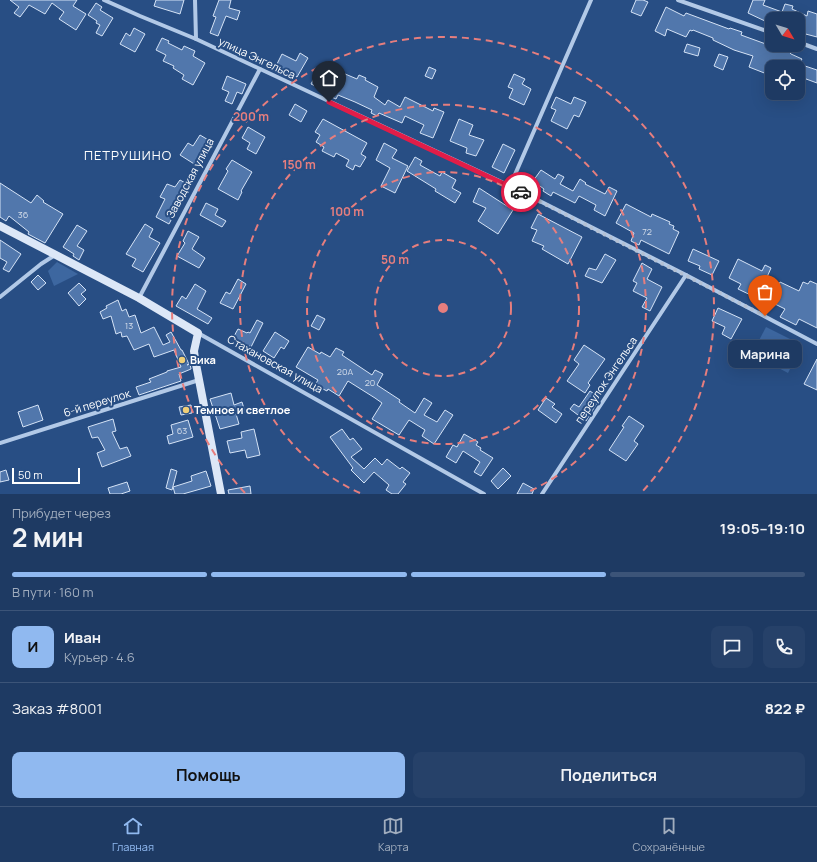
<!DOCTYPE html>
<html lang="ru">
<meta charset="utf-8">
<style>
body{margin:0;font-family:Manrope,sans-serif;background:#264169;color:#f1f3f6;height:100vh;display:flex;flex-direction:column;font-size:15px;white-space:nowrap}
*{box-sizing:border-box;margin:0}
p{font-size:13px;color:#a1adbe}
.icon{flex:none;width:22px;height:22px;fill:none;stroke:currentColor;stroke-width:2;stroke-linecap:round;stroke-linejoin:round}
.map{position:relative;height:494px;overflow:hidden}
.details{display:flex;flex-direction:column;background:#1e3a63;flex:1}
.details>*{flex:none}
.needle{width:26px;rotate:128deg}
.buttons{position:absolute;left:765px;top:12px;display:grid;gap:8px}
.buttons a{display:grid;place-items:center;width:40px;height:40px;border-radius:8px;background:#1e3a63;box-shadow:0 4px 16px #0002,0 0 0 1px #3c5478;font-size:20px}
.scale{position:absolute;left:12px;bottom:10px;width:68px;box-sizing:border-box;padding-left:4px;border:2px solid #fff;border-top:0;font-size:11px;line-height:14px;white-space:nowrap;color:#fff;-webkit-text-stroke:3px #284e84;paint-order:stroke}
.pin{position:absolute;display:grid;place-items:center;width:34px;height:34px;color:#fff;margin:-41px -17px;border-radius:50% 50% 50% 0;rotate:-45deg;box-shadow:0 0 4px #0007}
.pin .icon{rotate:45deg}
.courier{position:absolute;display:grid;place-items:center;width:40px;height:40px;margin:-20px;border:3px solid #e11d48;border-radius:50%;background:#fff;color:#222;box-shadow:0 1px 5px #0007}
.bubble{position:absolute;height:28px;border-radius:8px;background:#1e3a63;box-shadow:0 4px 16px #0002,0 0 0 1px #3c5478;font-size:13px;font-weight:700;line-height:28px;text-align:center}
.headline em{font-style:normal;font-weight:700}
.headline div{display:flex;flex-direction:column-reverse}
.headline{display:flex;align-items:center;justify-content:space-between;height:68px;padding:0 12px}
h1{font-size:26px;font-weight:700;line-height:30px}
.bar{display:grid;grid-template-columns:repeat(4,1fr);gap:6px 4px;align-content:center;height:48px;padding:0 12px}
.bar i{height:5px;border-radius:3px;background:#3c5478}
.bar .active{background:#90b9f0}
.bar p{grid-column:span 4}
.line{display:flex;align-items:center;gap:10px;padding:0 12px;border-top:1px solid #3c5478}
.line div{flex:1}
.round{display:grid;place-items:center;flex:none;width:42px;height:42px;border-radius:8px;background:#264169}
.button{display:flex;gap:8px;margin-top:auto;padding:8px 12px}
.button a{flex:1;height:46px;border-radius:8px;background:#90b9f0;color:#111;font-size:16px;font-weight:700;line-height:46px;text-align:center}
.button a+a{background:#264169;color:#f1f3f6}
.tab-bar{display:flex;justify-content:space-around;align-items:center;height:56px;border-top:1px solid #3c5478;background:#1e3a63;font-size:11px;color:#a1adbe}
.tab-bar a{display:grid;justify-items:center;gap:2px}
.tab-bar .active{color:#90b9f0}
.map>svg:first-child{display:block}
</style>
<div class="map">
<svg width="817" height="494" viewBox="0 0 817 494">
<rect width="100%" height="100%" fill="#284e84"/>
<g fill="#3d67a0">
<path d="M57,262L78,274L54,286L48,271Z"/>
<path d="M766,327L802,345L788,373L752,354Z"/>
</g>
<g fill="#5177ac" stroke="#d5e3f6">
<path d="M10,0H77L73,6L86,14L76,30L59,19L64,12L52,3L45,14L29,5L20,17L14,13L19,7Z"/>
<path d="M156,0H184L180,14L154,6Z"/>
<path d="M219,0H231L229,8L240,11L237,20L226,16L218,36L210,33L216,17L213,16Z"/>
<path d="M636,0H643L648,2L641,16L631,12Z"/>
<path d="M753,0H765L763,5L782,12L785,4L793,6L792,9L807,16L808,11L817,14V37L798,32V19H772V22L766,20L765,21L748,13Z"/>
<path d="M96,3L102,7L100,10L113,18L102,36L96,33L100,25L96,23L97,21L88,15Z"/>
<path d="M666,7L684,16L686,13L729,29L730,28L742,32L741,35L774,47L775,46L789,52L791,54L802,59L799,64L817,70V83L798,76V67H772V76L749,67L753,56L734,50L713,40V38L693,30L692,31L690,30L686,37L667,29L665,36L655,31Z"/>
<path d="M134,28L145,34L135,52L120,44L126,33L130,36Z"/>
<path d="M162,38L169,41L168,43L182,50L184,46L195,51L193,56L205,63L193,85L182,79L184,75L173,68L174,66L163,61L166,55L156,50Z"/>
<path d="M687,44L700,48L698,56L684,52Z"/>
<path d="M300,53L308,58L297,77L282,69L281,71L275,68L282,54L296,61Z"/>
<path d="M719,54L728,57L723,70L714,66Z"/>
<path d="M320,67L336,75L338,71L357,79L359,75L366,78L365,80L378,87L374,97L385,105L388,100L400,107L405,97L433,111L434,108L444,112L433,138L420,133L424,125L405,116L402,123L379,113L377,116L371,113L372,110L355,102L338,95L336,99L327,95L328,92L311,84Z"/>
<path d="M429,67L436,70L432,79L425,76Z"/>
<path d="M514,74L525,79L522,84L531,89L524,105L509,98L513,89L508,87Z"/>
<path d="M227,76L246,84L242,94L237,92L232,104L225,101L229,92L222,89Z"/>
<path d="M556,97L571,104L574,97L586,102L579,117L574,115L567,129L551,121L556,110L551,108Z"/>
<path d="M295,104L307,111L301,122L289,115Z"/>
<path d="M323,119L367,143L361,154L366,157L360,167L355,165L353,170L346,166L349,160L336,153L334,157L322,151L324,147L316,142L320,135L315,132Z"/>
<path d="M459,119L473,125L469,135L484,140L476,156L466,153L467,148L450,141Z"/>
<path d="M248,127L265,137L256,154L247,149L250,143L242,138Z"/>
<path d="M200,135L210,141L203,152L207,155L199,167L180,155L188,143L193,146Z"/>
<path d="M384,143L397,150L392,158L408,166L395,193L381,186L390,168L376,160Z"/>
<path d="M503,144L515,150L504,173L492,167Z"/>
<path d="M415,157L422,161L420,165L440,176L442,172L456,180L452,188L461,193L455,203L435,191L436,189L407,171Z"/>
<path d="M232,160L252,172L241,191L242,192L238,200L218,189L228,171L226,169Z"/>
<path d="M541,170L555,179L558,174L564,177L560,184L573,191L580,179L586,183L585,184L605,194L609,187L617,191L605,216L594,210L596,205L579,196L575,203L553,192L551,196L543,191L544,189L533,181Z"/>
<path d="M180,180L189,185L169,224L156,217L165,199L160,197L167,184L175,187Z"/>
<path d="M0,183L31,203L37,195L44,201L43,202L63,214L45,243L28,234L29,232L9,216L6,221L0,217Z"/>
<path d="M479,188L513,210L498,234L478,221L486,208L473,202Z"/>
<path d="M206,203L218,209L215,215L226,221L222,227L200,215Z"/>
<path d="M626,204L651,217L652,214L670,222L669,224L674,226L673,229L679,232L669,254L641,240L639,245L631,241L634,233L616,223Z"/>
<path d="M538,214L582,237L568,264L542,249L544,246L532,241L537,230L531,228Z"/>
<path d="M145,224L153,229L149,237L160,243L143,272L132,266L136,259L126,254Z"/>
<path d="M77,225L87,231L77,246L84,250L79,260L73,256L74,254L63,247Z"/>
<path d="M188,231L199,237L192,249L205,258L199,268L177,256L185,243L183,241Z"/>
<path d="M0,240L21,254L9,272L3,269L7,262L0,258Z"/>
<path d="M693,249L719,261L712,275L699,269L700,266L688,261Z"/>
<path d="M605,254L616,260L602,283L585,276L589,268L596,270Z"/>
<path d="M738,259L762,271L765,265L771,268L767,277L779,284L780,282L799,291L803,282L808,284L810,281L817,284V328L799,319L796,325L780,317L785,309L773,303L777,295L762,288L757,298L738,289L741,284L729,278Z"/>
<path d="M642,263L652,269L647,279L662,287L650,311L642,307L647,298L633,291L637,283L633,281Z"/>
<path d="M38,275L46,283L38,290L31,282Z"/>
<path d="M238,279L246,284L233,309L220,303L226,292L230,294Z"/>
<path d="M79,283L86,290L81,294L86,299L79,306L68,293Z"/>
<path d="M195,284L206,291L197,309L212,318L208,324L176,306L182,296L186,299Z"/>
<path d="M118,300L122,311L126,309L129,317L135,315L141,333L154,327L163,345L170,342L166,335L171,332L181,350H182L189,364L187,365L190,364L191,369L179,374L181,381L139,395L136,387L151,382L149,379L167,372V371L181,367L174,350L154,357L149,344L134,350L127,336L122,337L121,332L116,334L111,316L103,319L100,312L107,308L106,306Z"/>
<path d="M718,308L742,319L731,339L722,334L725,327L712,321Z"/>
<path d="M317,315L325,319L319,330L311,326Z"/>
<path d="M257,320L263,323L251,347L233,338L238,329L247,333L248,332L250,333Z"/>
<path d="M275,332L289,341L284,349L281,347L274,358L263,351Z"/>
<path d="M584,345L605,359L588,383L590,385L585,393L567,381L579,364L574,360Z"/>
<path d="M308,347L320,354L321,352L330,357L336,348L344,352L342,355L372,375L375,370L383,374L377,385L400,400L399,402L415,413L424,398L432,403L424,415L437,422L445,410L453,415L434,444L422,436L425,430L409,420L399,435L372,419L382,403L375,398L348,381L339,396L328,389L327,391L315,385L318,380L296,367Z"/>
<path d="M817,359V390L804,384Z"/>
<path d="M590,391L600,398L586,421L570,409L574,404L579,407Z"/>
<path d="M231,393L234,405L242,402L245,412L236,414L239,424L220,429L210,399Z"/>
<path d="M546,398L555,404L552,407L562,414L556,423L538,410Z"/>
<path d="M38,405L43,420L23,427L18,412Z"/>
<path d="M191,405L192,413L181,415L179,407Z"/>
<path d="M629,416L644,426L634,441L638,444L626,461L609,450L624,427L622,426Z"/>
<path d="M113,419L116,431L112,432L120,449L127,447L131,456L102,467L97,453L105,450L98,437L92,438L88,427Z"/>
<path d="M188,420L193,437L169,444L167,436L173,434L171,425Z"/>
<path d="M254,429L260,455L247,458L245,450L230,453L227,441L242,438L241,432Z"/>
<path d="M342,429L350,440L353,438L362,449L351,457L364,469L375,458L382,465L387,459L400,469L402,467L410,473L403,482L406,484L398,494H392L386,490L389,485L374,472L364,483L351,470L353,468L330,437Z"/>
<path d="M464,434L478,442L476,445L481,448L480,450L493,458L481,476L474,472L480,462L463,451L456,463L446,457L453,445L457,447Z"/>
<path d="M503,468L511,476L498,489L491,481Z"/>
<path d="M171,469L177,471L172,490L166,488Z"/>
<path d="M6,470L9,480L0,482V472Z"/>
<path d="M206,471L211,486L183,494H175L173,487L192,481L191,476Z"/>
<path d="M127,482L130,491L121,494H110L108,488Z"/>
<path d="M523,483L534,489L532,494H517Z"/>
<path d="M250,486L251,494H229L228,490Z"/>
</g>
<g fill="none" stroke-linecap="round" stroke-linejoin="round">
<g stroke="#b2c9e7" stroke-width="4">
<path d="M104,0L140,16L196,39L510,186L686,275L817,344"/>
<path d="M195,0L196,39"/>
<path d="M678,0L772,33"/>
<path d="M798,42L817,49"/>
<path d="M510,186L591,0"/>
<path d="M0,297L41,264L55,255"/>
<path d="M139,298L260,69"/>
<path d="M198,333L484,494"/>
<path d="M0,443L199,380"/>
<path d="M542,494L686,275"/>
</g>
<path stroke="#dce7f7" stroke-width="8" d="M0,226L139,298L198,333L194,351L195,359L221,494"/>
</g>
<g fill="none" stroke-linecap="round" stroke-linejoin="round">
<path stroke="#b4c1d4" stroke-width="4" stroke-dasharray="0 7.2" d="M521,192L765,316"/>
<path stroke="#e11d48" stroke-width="5" d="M329,102L521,192"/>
</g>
<g fill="none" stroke="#e67e7e" stroke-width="2" stroke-dasharray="7 5">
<circle cx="443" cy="308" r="68"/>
<circle cx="443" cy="308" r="136"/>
<path d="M360 493A203 203 0 1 1 526 493"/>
<path d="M245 493A271 271 0 1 1 641 493"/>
</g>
<g fill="#efcf78" stroke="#284e84" stroke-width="1.5">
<circle cx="182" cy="360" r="4"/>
<circle cx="186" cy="410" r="4"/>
</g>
<g text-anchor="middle" stroke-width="4" stroke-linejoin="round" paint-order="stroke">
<g font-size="9" fill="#d4ddea">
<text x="23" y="218">36</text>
<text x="647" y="235">72</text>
<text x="129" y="329">13</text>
<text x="345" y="375">20А</text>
<text x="370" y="386">20</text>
<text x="182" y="434">63</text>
</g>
<g font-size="11" fill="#fff" stroke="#284e84">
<text transform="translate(257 58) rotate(25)" y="4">улица Энгельса</text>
<text transform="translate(190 178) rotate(-62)" y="4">Заводская улица</text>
<text transform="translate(275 364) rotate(29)" y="4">Стахановская улица</text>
<text transform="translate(606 380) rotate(-56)" y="4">переулок Энгельса</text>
<text transform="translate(97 403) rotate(-17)" y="4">6-й переулок</text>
</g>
<g font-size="11" font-weight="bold" fill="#fff" stroke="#284e84" text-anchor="start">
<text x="190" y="364">Вика</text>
<text x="194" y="414">Темное и светлое</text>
</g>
<g font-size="13" letter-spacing="1" fill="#fff" stroke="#284e84">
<text x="128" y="160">ПЕТРУШИНО</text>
</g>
</g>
<circle cx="443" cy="308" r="6" fill="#e67e7e" stroke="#284e84" stroke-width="2"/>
<g font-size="12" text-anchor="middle" font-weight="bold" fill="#e67e7e" stroke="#284e84" stroke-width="4" stroke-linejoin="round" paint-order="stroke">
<text x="251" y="121">200 m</text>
<text x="299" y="169">150 m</text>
<text x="347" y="216">100 m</text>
<text x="395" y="264">50 m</text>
</g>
</svg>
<div class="buttons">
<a><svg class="needle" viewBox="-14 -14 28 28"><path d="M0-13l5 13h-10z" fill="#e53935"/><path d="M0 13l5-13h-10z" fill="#a1adbe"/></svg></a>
<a><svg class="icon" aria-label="locate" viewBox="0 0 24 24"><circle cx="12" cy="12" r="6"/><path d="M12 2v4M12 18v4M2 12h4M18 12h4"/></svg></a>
</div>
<div class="scale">50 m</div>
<div class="pin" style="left:765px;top:316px;background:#ea580c"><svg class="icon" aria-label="bag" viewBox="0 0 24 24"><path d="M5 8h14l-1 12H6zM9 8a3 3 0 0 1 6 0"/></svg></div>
<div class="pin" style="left:329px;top:102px;background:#1f2937"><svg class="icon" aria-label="home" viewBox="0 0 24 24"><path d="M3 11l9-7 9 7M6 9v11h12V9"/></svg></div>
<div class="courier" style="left:521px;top:192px"><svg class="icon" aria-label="car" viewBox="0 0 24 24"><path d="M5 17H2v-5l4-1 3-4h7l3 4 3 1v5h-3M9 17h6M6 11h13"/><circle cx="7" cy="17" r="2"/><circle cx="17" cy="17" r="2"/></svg></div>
<div class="bubble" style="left:728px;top:340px;width:74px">Марина</div>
</div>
<section class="details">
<div class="headline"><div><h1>2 мин</h1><p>Прибудет через</p></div><em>19:05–19:10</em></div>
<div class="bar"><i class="active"></i><i class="active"></i><i class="active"></i><i></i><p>В пути · 160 m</p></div>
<div class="line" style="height:72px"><b class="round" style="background:#90b9f0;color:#111">И</b><div><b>Иван</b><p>Курьер · 4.6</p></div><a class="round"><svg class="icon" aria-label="chat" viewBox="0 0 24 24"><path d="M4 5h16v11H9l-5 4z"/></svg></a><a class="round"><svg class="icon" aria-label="phone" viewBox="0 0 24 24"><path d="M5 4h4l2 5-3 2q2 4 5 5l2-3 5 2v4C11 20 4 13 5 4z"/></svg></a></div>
<div class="line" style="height:52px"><div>Заказ #8001</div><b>822 ₽</b></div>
<div class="button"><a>Помощь</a><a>Поделиться</a></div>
</section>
<nav class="tab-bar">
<a class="active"><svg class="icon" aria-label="home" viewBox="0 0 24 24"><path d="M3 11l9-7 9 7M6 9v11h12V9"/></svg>Главная</a>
<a><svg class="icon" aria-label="map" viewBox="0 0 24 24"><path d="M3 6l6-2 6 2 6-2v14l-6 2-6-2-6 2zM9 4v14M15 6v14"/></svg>Карта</a>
<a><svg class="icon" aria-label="saved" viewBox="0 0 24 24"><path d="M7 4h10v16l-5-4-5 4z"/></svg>Сохранённые</a>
</nav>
